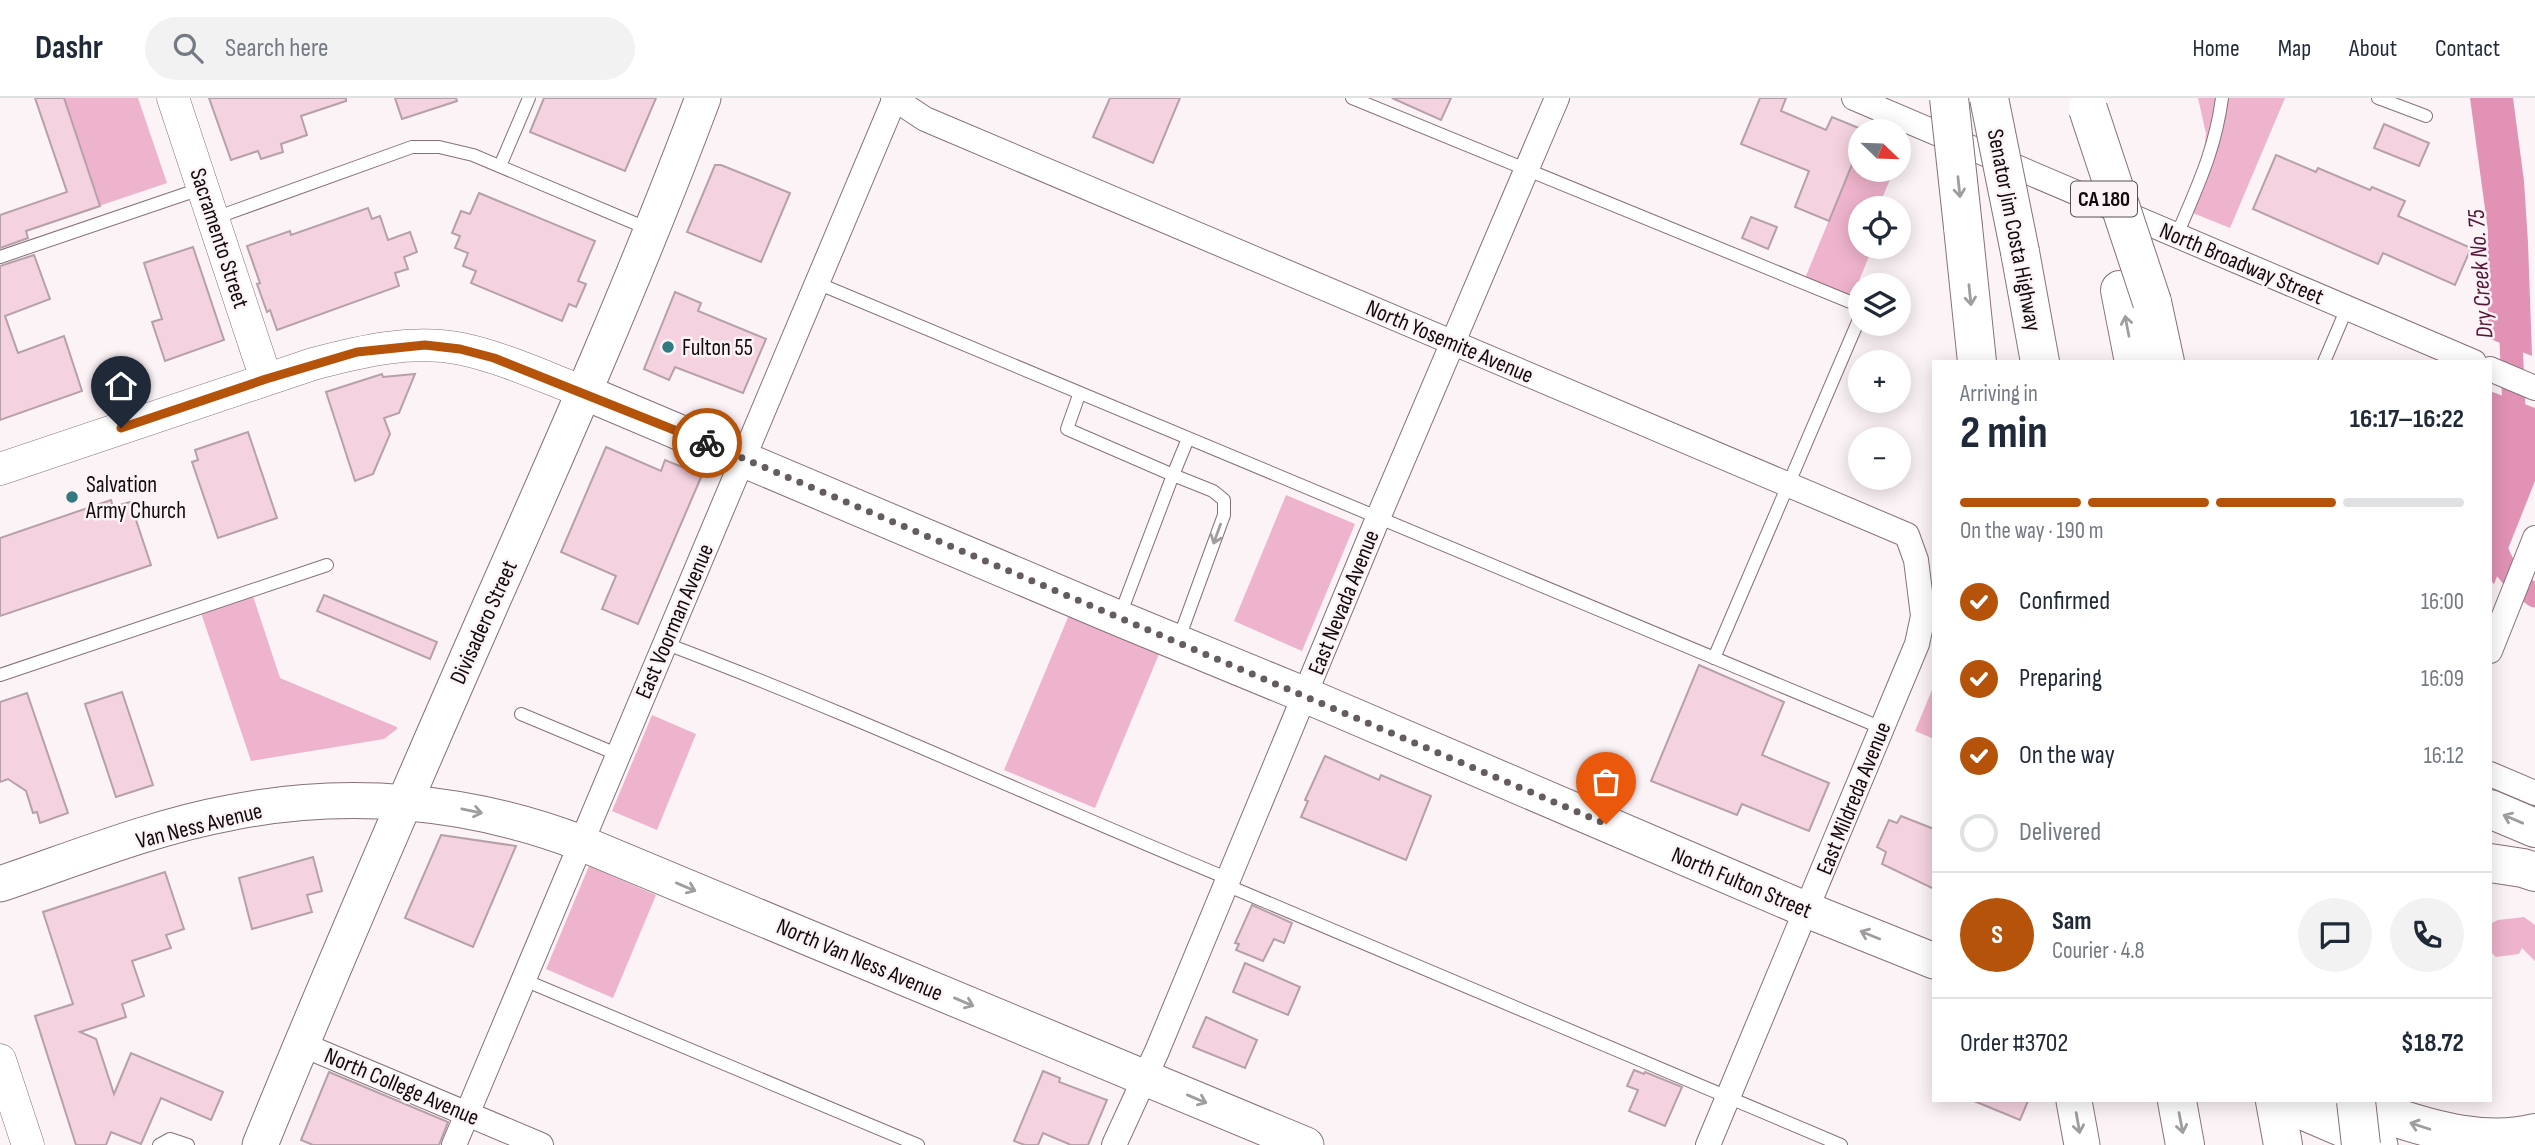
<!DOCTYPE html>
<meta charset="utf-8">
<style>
body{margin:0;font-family:"Sofia Sans Condensed",sans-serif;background:#f2f2f3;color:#1f2937;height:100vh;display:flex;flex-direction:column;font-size:26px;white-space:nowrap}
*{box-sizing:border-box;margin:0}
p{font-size:23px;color:#747a83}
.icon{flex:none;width:38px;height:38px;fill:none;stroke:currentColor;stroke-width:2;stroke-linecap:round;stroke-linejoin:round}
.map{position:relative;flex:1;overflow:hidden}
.drawer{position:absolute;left:1932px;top:262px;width:560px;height:742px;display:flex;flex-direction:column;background:#fff;border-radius:0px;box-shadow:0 4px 18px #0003}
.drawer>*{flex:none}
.needle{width:46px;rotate:113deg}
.buttons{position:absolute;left:1848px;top:21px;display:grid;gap:14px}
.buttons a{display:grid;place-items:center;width:63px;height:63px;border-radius:50%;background:#fff;box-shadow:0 4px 18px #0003;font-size:35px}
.pin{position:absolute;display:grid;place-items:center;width:60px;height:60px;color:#fff;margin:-72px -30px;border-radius:50% 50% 50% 0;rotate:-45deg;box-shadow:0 0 7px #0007}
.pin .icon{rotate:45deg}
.courier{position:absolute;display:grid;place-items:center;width:70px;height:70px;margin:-35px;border:5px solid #b45309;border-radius:50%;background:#fff;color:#222;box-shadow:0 2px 9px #0007}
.overview em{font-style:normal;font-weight:700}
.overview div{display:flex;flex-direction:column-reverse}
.overview{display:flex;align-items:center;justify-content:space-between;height:119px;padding:0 28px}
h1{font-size:46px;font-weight:700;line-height:52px}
.bar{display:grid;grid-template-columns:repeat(4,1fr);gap:10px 7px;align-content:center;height:84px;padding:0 28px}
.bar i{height:9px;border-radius:5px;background:#e0e1e3}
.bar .selected{background:#b45309}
.bar p{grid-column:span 4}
.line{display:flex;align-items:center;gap:18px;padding:0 28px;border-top:2px solid #e0e1e3}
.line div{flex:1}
.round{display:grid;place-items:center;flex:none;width:74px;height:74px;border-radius:37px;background:#f2f2f3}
ol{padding:0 28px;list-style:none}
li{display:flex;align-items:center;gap:21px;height:77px}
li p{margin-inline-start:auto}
li .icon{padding:7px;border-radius:50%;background:#b45309;color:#fff;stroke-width:4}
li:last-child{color:#747a83}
li i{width:38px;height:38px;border:4px solid #e0e1e3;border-radius:50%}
header{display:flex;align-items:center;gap:42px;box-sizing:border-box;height:98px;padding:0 35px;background:#fff;border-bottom:2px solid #e0e1e3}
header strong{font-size:33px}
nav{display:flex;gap:38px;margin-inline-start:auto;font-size:24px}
.search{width:490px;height:63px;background:#f2f2f3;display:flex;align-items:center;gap:18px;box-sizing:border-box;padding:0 24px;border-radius:38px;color:#747a83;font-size:26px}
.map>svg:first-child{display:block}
</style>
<header>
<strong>Dashr</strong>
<div class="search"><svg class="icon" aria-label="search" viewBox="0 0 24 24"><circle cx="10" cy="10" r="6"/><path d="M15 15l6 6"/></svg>Search here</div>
<nav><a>Home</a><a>Map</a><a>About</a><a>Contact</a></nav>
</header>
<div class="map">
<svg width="2535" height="1047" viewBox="0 0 2535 1047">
<rect width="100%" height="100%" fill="#fcf3f6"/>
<g fill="#efb4cd">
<path d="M60,0H138L167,85L96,109Z"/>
<path d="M2198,0H2285L2230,130L2183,111L2203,61L2206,36Z"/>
<path d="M1860,47V72H1894L1878,110H1860V149H1873L1850,204L1803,185Z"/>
<path d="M1286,397L1355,426L1302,553L1234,523Z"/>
<path d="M252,495L280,580L397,629V631L384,641L251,663L200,512Z"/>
<path d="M1069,517L1159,556L1095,710L1004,672Z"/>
<path d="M1934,587V641L1915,633Z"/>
<path d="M652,617L696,636L657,732L612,713Z"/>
<path d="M589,768L656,797L613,900L546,871Z"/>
<path d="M2524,819L2535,827V863L2522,850L2519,856L2496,859L2490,853V826L2498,822Z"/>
</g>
<g fill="#e192b5">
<path d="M2470,0H2513L2524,83L2528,145L2532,258L2488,240V133Z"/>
<path d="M2490,293L2535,310V383L2494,486L2490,482Z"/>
</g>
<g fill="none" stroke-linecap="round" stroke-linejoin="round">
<g stroke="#e192b5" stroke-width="23">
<path d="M2510,220L2515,333"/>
<path d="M2492,437C2500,467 2509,480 2535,498"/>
</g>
</g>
<g fill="#f5d2e0" stroke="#b6a0a9" stroke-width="2">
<path d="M35,0H64L100,108L26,133L28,140L0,150V117L67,94Z"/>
<path d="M209,0H346V3L301,18L307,37L281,46L283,54L261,61L258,53L231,62Z"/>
<path d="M395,0H456L457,3L402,21Z"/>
<path d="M544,0H656L625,73L530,34Z"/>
<path d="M1110,0H1180L1153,65L1093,39Z"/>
<path d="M1392,0H1451L1441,22Z"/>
<path d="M1760,0H1786L1781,13L1826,32L1832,19L1866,33H1860V47L1829,123L1795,109L1809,73L1741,46Z"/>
<path d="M2384,26L2429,45L2419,68L2374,50Z"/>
<path d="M2276,57L2316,74L2318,70L2370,92L2372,89L2405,103L2398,118L2471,150L2455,187L2383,155L2378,166L2253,111Z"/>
<path d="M715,67H721L790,95L761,164L687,134Z"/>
<path d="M479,95L595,143L578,183L586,186L576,209L569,206L562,223L471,185L476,173L463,168L468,155L455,150L460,138L452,135L461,113L470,116Z"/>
<path d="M368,110L372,121L380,118L388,142L410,134L417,154L404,159L408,171L395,175L399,188L277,232L270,212L267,214L257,186L260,185L247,148L290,133L291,137Z"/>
<path d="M1751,119L1777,129L1768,151L1742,140Z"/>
<path d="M193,149L224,242L165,263L152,224L162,221L144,165Z"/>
<path d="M34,157L50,201L5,218L18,255L64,238L82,293L0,322V168Z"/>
<path d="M675,194L701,205L698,213L766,241L743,295L675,269L669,282L644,271Z"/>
<path d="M382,276L383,279L415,276L399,315L384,320L390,336L373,376L355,383L326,294Z"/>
<path d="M248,334L277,420L218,440L192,364L198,362L195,352Z"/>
<path d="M606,349L661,373L665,362L702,377L638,526L602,511L616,478L561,454Z"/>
<path d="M111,402L113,409L130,404L151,467L0,518V440Z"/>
<path d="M324,497L437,544L430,561L317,513Z"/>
<path d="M1699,567L1784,604L1762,657L1829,685L1809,733L1742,706L1737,717L1651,683Z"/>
<path d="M122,594L153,687L116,699L85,606Z"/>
<path d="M27,595L68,715L40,725L37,714L33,715L26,693L8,681L0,684V604Z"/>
<path d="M1325,658L1379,682L1381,677L1431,698L1406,762L1301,719L1308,703L1305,702Z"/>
<path d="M1901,718L1934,731V791L1882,766L1886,754L1877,749L1889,722L1897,725Z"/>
<path d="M441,737L516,748L473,849L405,820Z"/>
<path d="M313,759L322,793L307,797L312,814L252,831L239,780Z"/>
<path d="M165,774L184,831L166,837L171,850L132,863L144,898L122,906L126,919L80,934L96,941L114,996L131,955L223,994L211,1022L161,1000L141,1046L111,1034L106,1047H76L35,918L73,906L43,814Z"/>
<path d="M1252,807L1292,825L1284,845L1274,841L1263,863L1236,852L1239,846L1235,845Z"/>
<path d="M1245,865L1300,889L1288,917L1233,894Z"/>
<path d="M1206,919L1257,942L1245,970L1193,949Z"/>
<path d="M1634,972L1644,976L1645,974L1682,989L1665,1028L1629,1013L1638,992L1627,988Z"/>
<path d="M1043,973L1060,980L1059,984L1107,1002L1088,1047H1071L1043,1035L1038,1047H1025L1014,1043Z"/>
<path d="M329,974L448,1024L439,1047H313L301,1042Z"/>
<path d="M1974,1003H2028L2020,1022Z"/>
</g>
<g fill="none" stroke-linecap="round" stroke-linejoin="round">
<g stroke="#867179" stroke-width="14">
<g id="service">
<path d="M1352,0L1860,208"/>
<path d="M2378,0L2426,18"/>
<path d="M500,68L529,0"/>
<path d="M215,120L412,49H439L473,57L651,132"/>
<path d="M2177,137C2197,89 2215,53 2222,0"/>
<path d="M0,159L203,90"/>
<path d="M817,185C1171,336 1527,482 1882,630"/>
<path d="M2324,264L2347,210"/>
<path d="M1079,297L1067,331L1173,377L1187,343"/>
<path d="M1120,517L1173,377L1213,393L1224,402V417L1178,543"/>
<path d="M664,545C855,617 1040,703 1229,781"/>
<path d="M1714,560L1860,219"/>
<path d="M0,577L327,467"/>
<path d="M521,616L619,657"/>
<path d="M1226,787L1841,1047"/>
<path d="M524,882L918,1047"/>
<path d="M159,1047L170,1041L188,1047"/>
</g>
</g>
<g stroke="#867179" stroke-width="26">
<g id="minor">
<path d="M893,0L925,21L1907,437L1916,462L1923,518L1917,546L1708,1047"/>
<path d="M1854,0L2474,264"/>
<path d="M2490,271L2535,290"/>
<path d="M2490,553L2535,440"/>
<path d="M2490,676L2535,695"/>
<path d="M301,946L541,1047"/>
<path d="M454,1047L895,0"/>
<path d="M1114,1047L1157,953L1378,420L1557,0"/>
</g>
</g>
<g stroke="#867179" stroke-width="33">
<g id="tertiary">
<path d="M173,0L266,281"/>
<path d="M0,371L313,266C362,253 412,241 462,251C504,260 544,279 584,294"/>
<path d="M0,962L28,1047"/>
</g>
</g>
<g stroke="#867179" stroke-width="37">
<g id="secondary">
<path d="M584,294L1118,520L1305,597L1807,812L1934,863"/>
<path d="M0,786C74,761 153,729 229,715C347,691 469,702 581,745L1306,1047"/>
<path d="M2074,1003L2082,1047"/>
<path d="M2277,1003L2380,1047"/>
<path d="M260,1047C334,865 412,686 491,506C565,339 639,171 703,0"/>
</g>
</g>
<g stroke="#867179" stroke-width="40">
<g id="motorway">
<path d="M1963,129L1977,264"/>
<path d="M2020,154L2040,264"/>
<path d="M2120,192L2134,264"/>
<path d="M2152,204L2165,264"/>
<path d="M2490,711L2535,730"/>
<path d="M2490,765L2523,770L2535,774"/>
<path d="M2177,1003L2185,1047"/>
<path d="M2275,1003L2283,1047"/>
<path d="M2331,1003C2350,1007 2370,1010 2388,1017C2435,1033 2486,1047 2535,1035"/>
</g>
</g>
<use href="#service" stroke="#fff" stroke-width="12"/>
<use href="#minor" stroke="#fff" stroke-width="24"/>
<use href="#tertiary" stroke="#fff" stroke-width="32"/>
<use href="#secondary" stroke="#fff" stroke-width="35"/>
<use href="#motorway" stroke="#fff" stroke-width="38"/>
<g stroke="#867179" stroke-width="40" stroke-linecap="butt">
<g id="motorway-bridge">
<path d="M1949,0L1963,129"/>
<path d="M1989,0L2020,154"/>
<path d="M2088,11L2152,204"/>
<path d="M2356,1003L2361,1047"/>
</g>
</g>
<use href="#motorway-bridge" stroke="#fff" stroke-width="38"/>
</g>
<defs><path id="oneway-shaft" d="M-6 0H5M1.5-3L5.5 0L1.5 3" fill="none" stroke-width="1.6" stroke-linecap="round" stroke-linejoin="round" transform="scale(1.75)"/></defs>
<g stroke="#a09d9e">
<use href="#oneway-shaft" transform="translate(1959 89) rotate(84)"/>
<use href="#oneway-shaft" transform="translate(1970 197) rotate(84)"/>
<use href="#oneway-shaft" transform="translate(2127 228) rotate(-101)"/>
<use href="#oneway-shaft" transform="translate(1217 436) rotate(110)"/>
<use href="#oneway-shaft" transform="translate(472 713) rotate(12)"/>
<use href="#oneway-shaft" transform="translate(2513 721) rotate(-157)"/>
<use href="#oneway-shaft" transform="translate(686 789) rotate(23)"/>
<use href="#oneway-shaft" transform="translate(1870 837) rotate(-158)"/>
<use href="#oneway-shaft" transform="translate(964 904) rotate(23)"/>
<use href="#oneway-shaft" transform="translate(1197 1001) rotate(23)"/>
<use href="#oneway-shaft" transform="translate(2078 1025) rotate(80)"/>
<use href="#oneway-shaft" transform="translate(2181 1025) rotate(79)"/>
<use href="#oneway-shaft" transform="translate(2420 1028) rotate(-162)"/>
</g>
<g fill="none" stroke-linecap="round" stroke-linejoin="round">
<path stroke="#645c5f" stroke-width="7" stroke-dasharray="0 12.6" d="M707,345L1606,726"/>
<path stroke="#b45309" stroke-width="9" d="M121,330L266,281L357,254L425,247L460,251L494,260L707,345"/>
</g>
<g fill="#317a7f" stroke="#fcf3f6" stroke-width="2.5">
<circle cx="668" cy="249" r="7"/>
<circle cx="72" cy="399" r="7"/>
</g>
<g text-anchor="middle" stroke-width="5" stroke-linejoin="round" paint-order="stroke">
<rect fill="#fcf3f6" stroke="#585053" stroke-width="2" x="2071" y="83.5" width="66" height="35" rx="5"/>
<g font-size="21" font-weight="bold" fill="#120a0d">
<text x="2104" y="108">CA 180</text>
</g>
<g font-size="23" fill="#120a0d" stroke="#fcf3f6">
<text transform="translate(2015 132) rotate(79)" y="8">Senator Jim Costa Highway</text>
<text transform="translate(220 140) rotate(72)" y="8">Sacramento Street</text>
<text transform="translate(2242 165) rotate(23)" y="8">North Broadway Street</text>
<text transform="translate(1450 243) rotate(23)" y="8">North Yosemite Avenue</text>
<text transform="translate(1343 504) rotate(-68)" y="8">East Nevada Avenue</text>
<text transform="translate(674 523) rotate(-67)" y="8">East Voorman Avenue</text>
<text transform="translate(483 524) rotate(-66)" y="8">Divisadero Street</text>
<text transform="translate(1853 700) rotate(-68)" y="8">East Mildreda Avenue</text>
<text transform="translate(199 727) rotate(-14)" y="8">Van Ness Avenue</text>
<text transform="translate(1742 784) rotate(23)" y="8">North Fulton Street</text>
<text transform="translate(860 861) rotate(23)" y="8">North Van Ness Avenue</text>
<text transform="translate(402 988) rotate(23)" y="8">North College Avenue</text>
</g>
<g font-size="23" fill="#120a0d" stroke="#fcf3f6" text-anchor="start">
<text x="682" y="257">Fulton 55</text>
<text x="86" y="394">Salvation<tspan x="86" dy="26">Army Church</tspan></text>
</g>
<g font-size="24" font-style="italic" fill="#571237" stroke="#fcf3f6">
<text transform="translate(2480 176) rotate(-94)" y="8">Dry Creek No. 75</text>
</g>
</g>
</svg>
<div class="buttons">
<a><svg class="needle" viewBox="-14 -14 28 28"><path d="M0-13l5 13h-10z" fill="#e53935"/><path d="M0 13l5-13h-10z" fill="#747a83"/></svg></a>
<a><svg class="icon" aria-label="locate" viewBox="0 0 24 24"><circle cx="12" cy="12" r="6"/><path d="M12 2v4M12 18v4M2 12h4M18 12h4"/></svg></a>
<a><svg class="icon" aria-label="layers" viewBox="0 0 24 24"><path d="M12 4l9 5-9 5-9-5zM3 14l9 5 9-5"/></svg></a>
<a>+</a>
<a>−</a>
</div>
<div class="pin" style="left:1606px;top:726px;background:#ea580c"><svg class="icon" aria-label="bag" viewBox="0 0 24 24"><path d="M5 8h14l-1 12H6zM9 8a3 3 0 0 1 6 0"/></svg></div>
<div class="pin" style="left:121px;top:330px;background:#1f2937"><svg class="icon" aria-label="home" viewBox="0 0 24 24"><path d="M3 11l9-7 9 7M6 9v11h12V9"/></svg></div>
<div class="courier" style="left:707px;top:345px"><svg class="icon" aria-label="bike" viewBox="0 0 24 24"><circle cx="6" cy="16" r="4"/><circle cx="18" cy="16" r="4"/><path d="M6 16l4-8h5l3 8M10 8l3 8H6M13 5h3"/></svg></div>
<section class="drawer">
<div class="overview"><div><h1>2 min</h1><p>Arriving in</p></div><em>16:17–16:22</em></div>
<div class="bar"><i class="selected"></i><i class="selected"></i><i class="selected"></i><i></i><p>On the way · 190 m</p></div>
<ol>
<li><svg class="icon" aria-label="check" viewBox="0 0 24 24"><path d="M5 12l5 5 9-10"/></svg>Confirmed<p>16:00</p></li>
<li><svg class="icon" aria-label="check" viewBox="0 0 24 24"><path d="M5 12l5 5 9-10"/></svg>Preparing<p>16:09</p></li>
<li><svg class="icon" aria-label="check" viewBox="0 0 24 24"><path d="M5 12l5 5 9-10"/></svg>On the way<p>16:12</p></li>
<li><i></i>Delivered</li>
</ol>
<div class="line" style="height:126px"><b class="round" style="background:#b45309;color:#fff">S</b><div><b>Sam</b><p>Courier · 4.8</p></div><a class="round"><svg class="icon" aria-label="chat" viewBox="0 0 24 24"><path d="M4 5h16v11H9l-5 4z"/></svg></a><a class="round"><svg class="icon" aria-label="phone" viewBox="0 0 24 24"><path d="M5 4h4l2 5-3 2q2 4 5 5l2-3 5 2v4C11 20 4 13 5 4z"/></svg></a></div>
<div class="line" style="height:91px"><div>Order #3702</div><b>$18.72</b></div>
</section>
</div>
